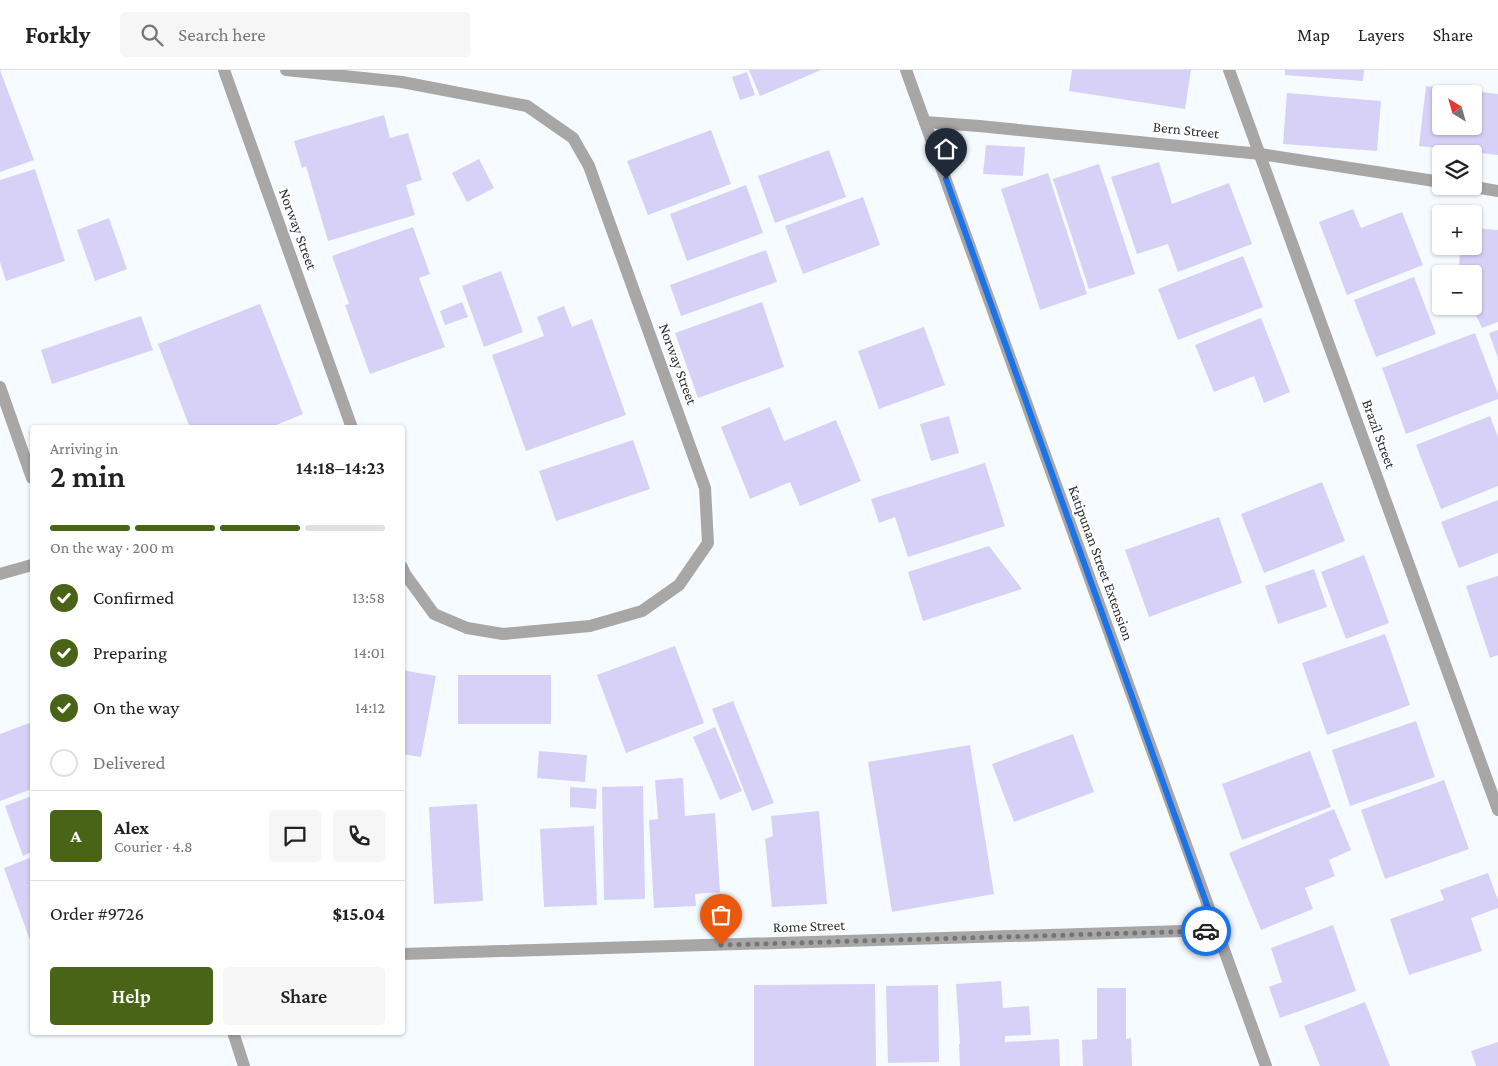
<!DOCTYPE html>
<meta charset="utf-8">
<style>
body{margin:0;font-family:"Crimson Pro",serif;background:#f6f6f6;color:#222;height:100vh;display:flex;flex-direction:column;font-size:19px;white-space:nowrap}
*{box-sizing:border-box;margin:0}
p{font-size:16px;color:#767676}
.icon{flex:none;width:28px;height:28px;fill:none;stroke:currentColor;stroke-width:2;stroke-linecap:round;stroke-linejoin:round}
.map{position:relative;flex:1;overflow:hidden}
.side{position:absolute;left:30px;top:355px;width:375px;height:610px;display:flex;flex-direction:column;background:#fff;border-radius:5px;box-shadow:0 1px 4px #0004}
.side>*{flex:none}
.needle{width:32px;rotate:323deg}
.controls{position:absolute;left:1432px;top:15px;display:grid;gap:10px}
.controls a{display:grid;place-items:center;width:50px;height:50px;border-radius:5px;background:#fff;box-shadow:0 1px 4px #0004;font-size:25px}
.pin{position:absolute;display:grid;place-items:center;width:42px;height:42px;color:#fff;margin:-51px -21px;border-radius:50% 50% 50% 0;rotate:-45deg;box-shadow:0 0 5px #0007}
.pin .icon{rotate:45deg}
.courier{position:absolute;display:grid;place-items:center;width:50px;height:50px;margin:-25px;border:4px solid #1a73e8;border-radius:50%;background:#fff;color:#222;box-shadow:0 1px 6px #0007}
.summary em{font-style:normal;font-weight:600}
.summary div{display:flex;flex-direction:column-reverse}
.summary{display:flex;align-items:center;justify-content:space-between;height:85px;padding:0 20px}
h1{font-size:32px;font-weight:600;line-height:38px}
.bar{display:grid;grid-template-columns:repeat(4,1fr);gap:8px 5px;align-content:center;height:60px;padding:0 20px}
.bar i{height:6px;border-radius:4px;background:#e0e0e0}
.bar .active{background:#496416}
.bar p{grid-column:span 4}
.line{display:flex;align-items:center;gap:12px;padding:0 20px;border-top:1px solid #e0e0e0}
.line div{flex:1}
.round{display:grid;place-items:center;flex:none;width:52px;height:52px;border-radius:5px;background:#f6f6f6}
ol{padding:0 20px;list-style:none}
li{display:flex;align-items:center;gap:15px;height:55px}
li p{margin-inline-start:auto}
li .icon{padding:5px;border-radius:50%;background:#496416;color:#fff;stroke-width:4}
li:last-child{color:#767676}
li i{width:28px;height:28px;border:2px solid #e0e0e0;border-radius:50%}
.button{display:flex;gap:10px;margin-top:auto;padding:10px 20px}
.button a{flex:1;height:58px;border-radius:5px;background:#496416;color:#fff;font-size:20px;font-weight:600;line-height:58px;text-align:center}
.button a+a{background:#f6f6f6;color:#222}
header{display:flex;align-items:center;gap:30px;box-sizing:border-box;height:70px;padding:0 25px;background:#fff;border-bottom:1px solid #e0e0e0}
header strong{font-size:24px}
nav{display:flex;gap:28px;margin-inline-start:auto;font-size:18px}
.search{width:350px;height:45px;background:#f6f6f6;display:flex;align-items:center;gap:12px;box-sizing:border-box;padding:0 18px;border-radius:5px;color:#767676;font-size:19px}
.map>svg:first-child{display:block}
</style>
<header>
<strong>Forkly</strong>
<div class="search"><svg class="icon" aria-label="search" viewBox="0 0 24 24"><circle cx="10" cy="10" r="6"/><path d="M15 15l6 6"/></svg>Search here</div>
<nav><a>Map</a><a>Layers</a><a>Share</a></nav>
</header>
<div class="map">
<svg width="1498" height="996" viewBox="0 0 1498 996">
<rect width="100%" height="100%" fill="#f6fbff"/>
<g fill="#d7d1f7" fill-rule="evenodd">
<path d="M0,0L34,90L0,102Z"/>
<path d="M749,0H821L760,26Z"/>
<path d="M1072,0H1191L1185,39L1069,21Z"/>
<path d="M1285,0H1364L1363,11L1285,5Z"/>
<path d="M747,2L755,25L740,30L732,7Z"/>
<path d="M1426,16L1498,24V85L1419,76ZM1441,24H1474V56H1441Z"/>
<path d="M1287,23L1381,31L1377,81L1283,74Z"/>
<path d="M384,45L390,68L408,63L422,110L406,115L415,145L328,171L306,96L302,98L294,71Z"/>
<path d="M711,60L731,114L648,145L627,91Z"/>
<path d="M986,75L1025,77L1023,106L983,104Z"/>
<path d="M829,80L846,127L775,153L758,106Z"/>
<path d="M479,89L494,118L467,132L452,103Z"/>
<path d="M1159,92L1172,134L1229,113L1252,174L1178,202L1168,174L1137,184L1111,107Z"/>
<path d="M1099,94L1135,204L1089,219L1053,109Z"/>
<path d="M35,99L65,191L6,211L0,192V110Z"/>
<path d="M1048,103L1087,224L1040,240L1001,119Z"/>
<path d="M746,115L763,163L687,191L670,144Z"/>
<path d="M863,127L880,175L803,204L785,156Z"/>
<path d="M1353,139L1361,158L1402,142L1423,195L1347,225L1319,152Z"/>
<path d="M109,148L127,199L95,211L77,160Z"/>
<path d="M413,157L430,204L419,208L445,277L370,304L345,235L349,234L332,186Z"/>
<path d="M1474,158L1498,160V252L1482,258L1472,236H1474V204H1459L1460,176H1474Z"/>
<path d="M766,180L777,212L681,246L670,215Z"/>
<path d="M1243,186L1263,237L1178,270L1158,219Z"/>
<path d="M501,201L523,262L484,277L462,216Z"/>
<path d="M1414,207L1436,264L1376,287L1354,230Z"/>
<path d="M462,232L468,247L445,255L440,241Z"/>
<path d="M762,232L784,297L698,328L675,263Z"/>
<path d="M260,234L303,344L269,358H190L158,274Z"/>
<path d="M564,236L572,257L592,249L626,345L526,381L492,285L544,266L537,247Z"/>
<path d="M141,246L153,280L52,314L41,280Z"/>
<path d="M1261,248L1290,322L1264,333L1254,306L1214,322L1195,275Z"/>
<path d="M924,257L945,315L879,339L858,281Z"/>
<path d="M1498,260V288L1489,263Z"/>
<path d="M1475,263L1498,324V329L1406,364L1382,298Z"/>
<path d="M770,337L784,371L836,350L861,411L800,436L790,412L750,429L721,357Z"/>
<path d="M949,346L959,383L931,391L920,354Z"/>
<path d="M1490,346L1498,367V416L1441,439L1416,375Z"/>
<path d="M633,370L650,419L556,451L539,401Z"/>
<path d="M985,393L1005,456L908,487L895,447L879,453L871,429Z"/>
<path d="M1322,412L1345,471L1264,503L1241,444Z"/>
<path d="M1498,430V483L1459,498L1441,452Z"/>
<path d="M1219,447L1242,513L1149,547L1125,480Z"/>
<path d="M989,476L1022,519L923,551L908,502Z"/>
<path d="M1364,485L1389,553L1346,569L1321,502Z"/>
<path d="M1314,499L1327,537L1278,554L1265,516Z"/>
<path d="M1498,506V585L1490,588L1466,516Z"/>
<path d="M1385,564L1410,635L1327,665L1302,593Z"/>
<path d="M675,576L704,653L626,683L597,605Z"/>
<path d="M402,600L436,606L421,687L402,684Z"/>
<rect x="458" y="605" width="93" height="49"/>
<path d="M733,631L774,733L752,741L712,639Z"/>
<path d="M1416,651L1435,707L1350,736L1332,680Z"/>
<path d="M32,652V719L0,731V664Z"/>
<path d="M715,657L742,721L720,730L693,667Z"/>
<path d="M1073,664L1094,722L1014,752L992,694Z"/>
<path d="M970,675L994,824L892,842L868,692Z"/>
<path d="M539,681L587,685L585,712L537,708Z"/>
<path d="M1310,681L1331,737L1242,770L1222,714Z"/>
<path d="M683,708L685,746L715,743L720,822L695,824L696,836L654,838L649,750L658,749L655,710Z"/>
<path d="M1444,710L1469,779L1385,809L1361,740Z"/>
<path d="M643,716L645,829L604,830L602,717Z"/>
<path d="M570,717L597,719L596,739L570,737Z"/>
<path d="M32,726V782L23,786L5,736Z"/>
<path d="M477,734L483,831L434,834L429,737Z"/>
<path d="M1334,739L1351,780L1329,790L1335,806L1305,818L1313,839L1261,860L1229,783Z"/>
<path d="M819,741L827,834L772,837L765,769L773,766L771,746Z"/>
<path d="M594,756L597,835L544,837L540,759Z"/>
<path d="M32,787V876L4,798Z"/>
<path d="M1488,803L1498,830V838L1471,848L1482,881L1409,905L1390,849L1444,830L1440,820Z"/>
<path d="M1333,855L1356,921L1280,948L1269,917L1282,912L1271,878Z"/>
<path d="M1001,911L1003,938L1029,936L1031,965L1005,966V972L1059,969L1060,996H960L959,974H960L956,914Z"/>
<path d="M875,914L876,996H754V915Z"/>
<path d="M938,915L939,992L888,993L886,916Z"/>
<path d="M1097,918H1126V969L1131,968L1132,996H1083L1082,970L1097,969Z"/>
<path d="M1365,932L1390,996H1320L1304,956Z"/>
<path d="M1498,972V996H1476L1471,981Z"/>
</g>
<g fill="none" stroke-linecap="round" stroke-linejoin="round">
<g stroke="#a9a6a6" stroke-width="12">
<path d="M224,0L352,358"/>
<path d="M286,0L402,12L527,36L573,68L589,96L705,418L708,473L679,515L642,541L590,556L503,564L467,558L434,544L405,504L402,497"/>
<path d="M1229,0L1498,740"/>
<path d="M925,52L979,56L1260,84L1441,112"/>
<path d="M1469,116L1498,121"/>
<path d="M0,317L32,408"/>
<path d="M0,504L32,495"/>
<path d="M402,884L1216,860"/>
<path d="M233,962L244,996"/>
</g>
<path stroke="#a9a6a6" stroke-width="12" d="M906,0L1266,996"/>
</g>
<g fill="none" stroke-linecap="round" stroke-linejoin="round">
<path stroke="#737678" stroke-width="5" stroke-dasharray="0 9" d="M721,875L1206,861"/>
<path stroke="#1a73e8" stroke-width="6" d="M946,109L1216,860L1206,861"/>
</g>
<g text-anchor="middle" stroke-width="4" stroke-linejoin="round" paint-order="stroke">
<g font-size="15" fill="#2c2e2f" stroke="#fff">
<text transform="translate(1186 60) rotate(6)" y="5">Bern Street</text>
<text transform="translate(298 159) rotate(70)" y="5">Norway Street</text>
<text transform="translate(678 294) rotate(70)" y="5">Norway Street</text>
<text transform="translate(1379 364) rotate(70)" y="5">Brazil Street</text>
<text transform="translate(1101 493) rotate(70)" y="5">Katipunan Street Extension</text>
<text transform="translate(809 856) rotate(-2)" y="5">Rome Street</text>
</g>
</g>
</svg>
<div class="controls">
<a><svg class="needle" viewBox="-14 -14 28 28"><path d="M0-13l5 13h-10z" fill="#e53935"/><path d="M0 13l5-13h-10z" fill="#767676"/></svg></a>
<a><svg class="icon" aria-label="layers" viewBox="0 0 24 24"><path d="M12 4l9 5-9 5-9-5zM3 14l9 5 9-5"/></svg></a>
<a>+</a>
<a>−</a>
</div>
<div class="pin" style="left:721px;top:875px;background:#ea580c"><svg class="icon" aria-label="bag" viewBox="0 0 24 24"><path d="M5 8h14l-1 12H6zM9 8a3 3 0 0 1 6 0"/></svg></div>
<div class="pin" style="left:946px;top:109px;background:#1f2937"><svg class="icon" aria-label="home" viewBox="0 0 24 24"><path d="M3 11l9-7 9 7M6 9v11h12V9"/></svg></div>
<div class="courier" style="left:1206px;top:861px"><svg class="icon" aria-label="car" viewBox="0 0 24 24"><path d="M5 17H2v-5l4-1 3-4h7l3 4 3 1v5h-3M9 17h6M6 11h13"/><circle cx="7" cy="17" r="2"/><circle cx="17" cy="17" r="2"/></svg></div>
<section class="side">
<div class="summary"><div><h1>2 min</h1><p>Arriving in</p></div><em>14:18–14:23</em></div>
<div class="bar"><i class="active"></i><i class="active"></i><i class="active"></i><i></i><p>On the way · 200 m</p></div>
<ol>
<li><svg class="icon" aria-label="check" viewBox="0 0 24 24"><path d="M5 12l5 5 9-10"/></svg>Confirmed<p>13:58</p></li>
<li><svg class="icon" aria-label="check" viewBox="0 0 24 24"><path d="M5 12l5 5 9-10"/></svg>Preparing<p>14:01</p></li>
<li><svg class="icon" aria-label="check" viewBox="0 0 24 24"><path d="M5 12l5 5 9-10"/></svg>On the way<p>14:12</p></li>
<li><i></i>Delivered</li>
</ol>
<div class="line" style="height:90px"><b class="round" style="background:#496416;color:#fff">A</b><div><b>Alex</b><p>Courier · 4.8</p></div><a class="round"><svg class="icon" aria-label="chat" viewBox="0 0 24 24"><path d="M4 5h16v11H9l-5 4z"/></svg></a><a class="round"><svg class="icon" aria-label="phone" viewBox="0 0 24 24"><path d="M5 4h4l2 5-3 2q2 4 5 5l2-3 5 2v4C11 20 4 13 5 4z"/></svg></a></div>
<div class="line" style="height:65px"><div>Order #9726</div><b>$15.04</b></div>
<div class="button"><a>Help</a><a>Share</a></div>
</section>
</div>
